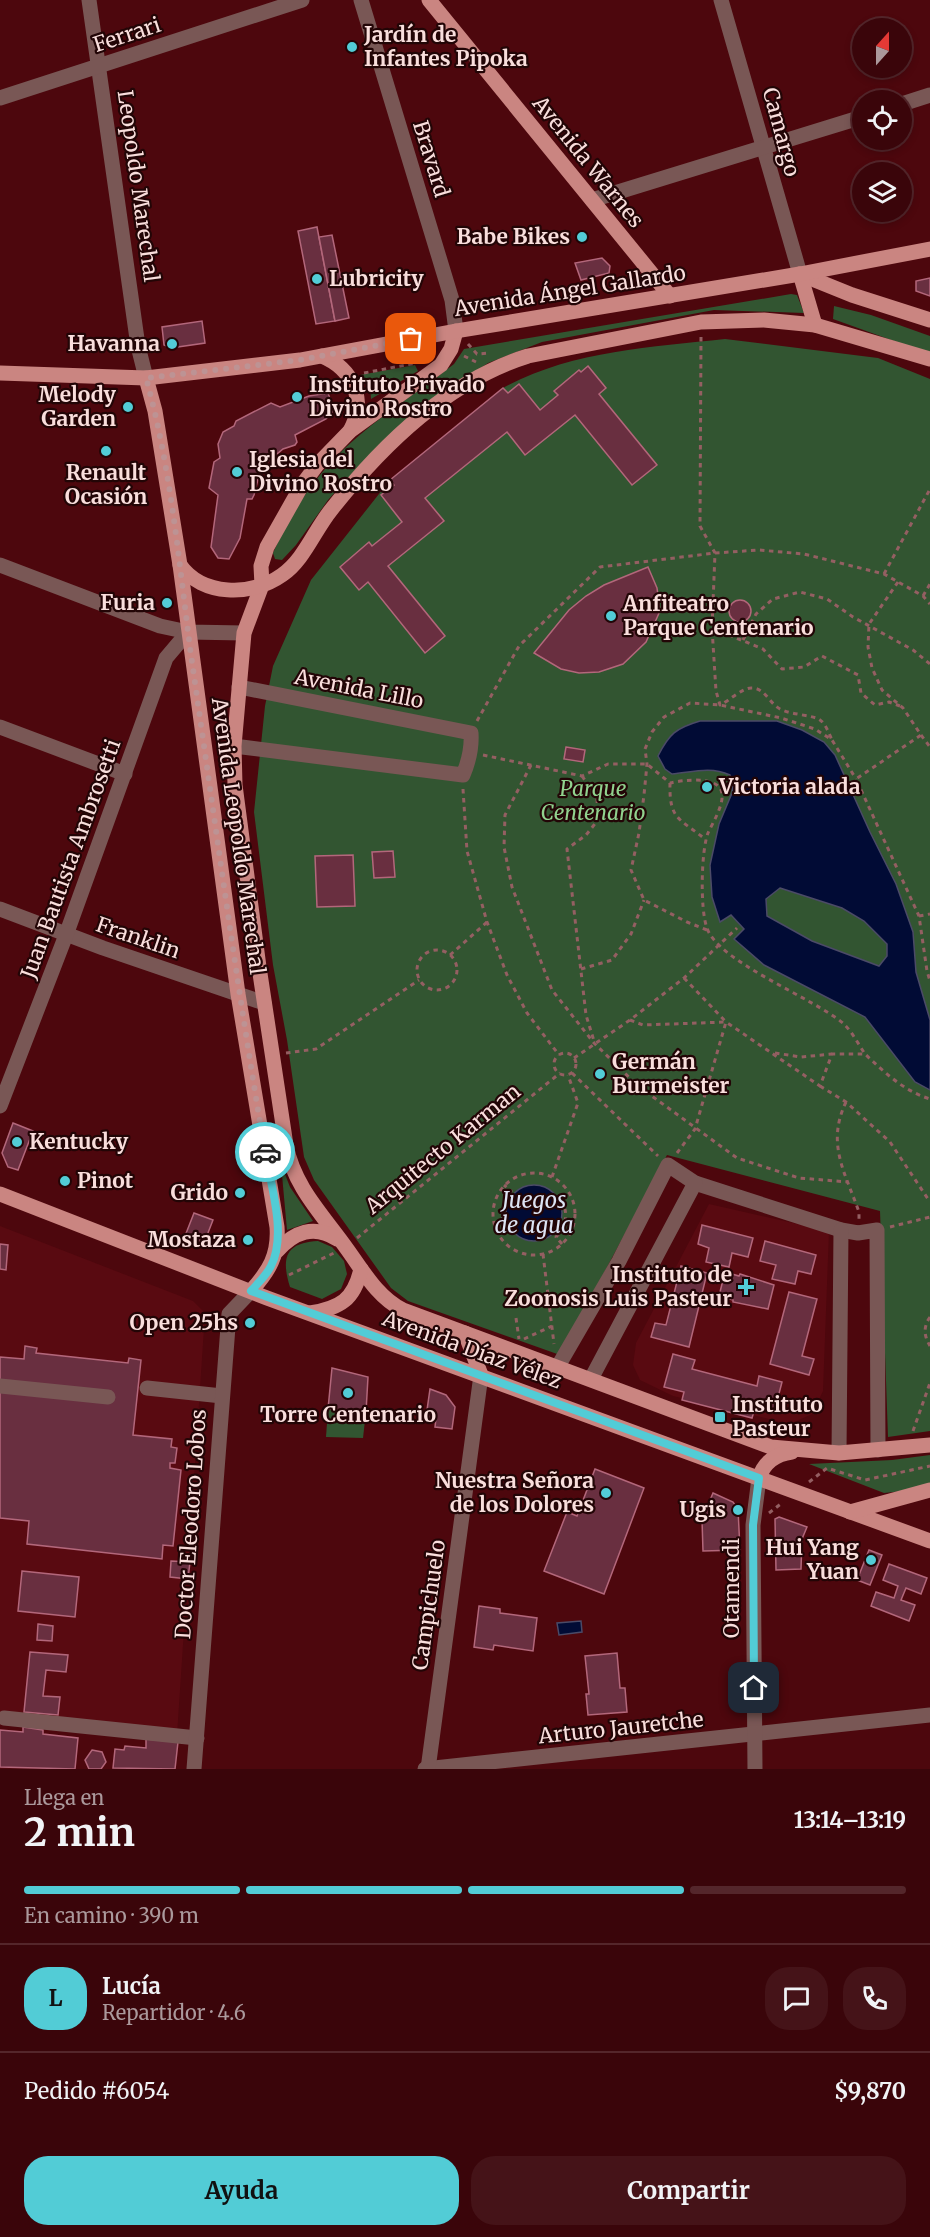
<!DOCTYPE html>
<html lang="es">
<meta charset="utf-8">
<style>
body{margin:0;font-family:Merriweather,serif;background:#451318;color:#f1f3f6;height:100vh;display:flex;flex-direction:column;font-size:22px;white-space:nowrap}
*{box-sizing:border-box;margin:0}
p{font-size:20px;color:#ab999c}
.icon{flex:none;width:33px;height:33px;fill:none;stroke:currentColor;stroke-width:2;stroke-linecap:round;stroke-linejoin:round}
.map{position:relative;height:1769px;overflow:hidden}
.details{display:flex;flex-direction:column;background:#3a050a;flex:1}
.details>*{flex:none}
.needle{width:39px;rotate:21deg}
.tools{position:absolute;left:852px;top:18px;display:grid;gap:12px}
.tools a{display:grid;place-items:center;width:60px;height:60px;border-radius:50%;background:#3a050a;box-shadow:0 3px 9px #0003,0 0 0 2px #54262b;font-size:30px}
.pin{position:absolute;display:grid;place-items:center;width:51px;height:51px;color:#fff;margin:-26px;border-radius:12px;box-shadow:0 3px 9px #0006}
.courier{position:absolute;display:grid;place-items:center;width:60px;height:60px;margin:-30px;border:4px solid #52ccd6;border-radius:50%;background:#fff;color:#222;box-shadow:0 2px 8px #0007}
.overview em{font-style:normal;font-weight:700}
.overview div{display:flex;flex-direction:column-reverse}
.overview{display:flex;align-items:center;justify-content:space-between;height:102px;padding:0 24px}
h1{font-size:39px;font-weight:700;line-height:45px}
.bar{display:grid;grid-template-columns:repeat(4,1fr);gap:9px 6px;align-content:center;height:72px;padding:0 24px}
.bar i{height:8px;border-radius:4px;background:#54262b}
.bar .current{background:#52ccd6}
.bar p{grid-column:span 4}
.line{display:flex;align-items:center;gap:15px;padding:0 24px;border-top:2px solid #54262b}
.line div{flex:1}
.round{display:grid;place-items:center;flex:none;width:63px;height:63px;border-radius:24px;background:#451318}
.cta{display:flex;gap:12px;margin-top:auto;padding:12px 24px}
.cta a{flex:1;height:69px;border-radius:24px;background:#52ccd6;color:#111;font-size:24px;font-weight:700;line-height:69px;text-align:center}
.cta a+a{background:#451318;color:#f1f3f6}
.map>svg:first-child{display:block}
</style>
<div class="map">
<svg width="930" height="1769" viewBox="0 0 930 1769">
<rect width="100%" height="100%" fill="#4d070d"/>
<g fill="#590a11">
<path d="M709,1204L829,1231L823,1391L812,1414L790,1424L673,1396L640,1380L633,1365L636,1343Z"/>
<path d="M0,1226L193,1301L205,1313L177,1735L0,1713Z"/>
</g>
<g fill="#325531">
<path d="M791,294L797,295L804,313L714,310L542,342L488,363L430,402L360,465L328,500L296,545L282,560L275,559L273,553C289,515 315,476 345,448C378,417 418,392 454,364L464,349Z"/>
<path d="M834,306L871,315L930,336V354L833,319Z"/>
<path d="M725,339L878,358L930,379V1431L888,1437L880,1211L667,1155L560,1355L408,1301L391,1288L314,1180L304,1157L287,1040L273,965L254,812L265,706L273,666L311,580L390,480L503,388C570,351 651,347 725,339Z"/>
<path d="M415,365L418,371L371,399L370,385L360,375Z"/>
<path d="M281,1164L290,1187L313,1221L287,1230Z"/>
<path d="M318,1241L332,1247L344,1261L347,1274L341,1289L322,1299L290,1287C281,1258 285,1243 318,1241Z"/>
<path d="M328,1409L366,1412L363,1438L326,1437Z"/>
<path d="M930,1455V1483L903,1491L884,1493L809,1464L892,1460Z"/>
</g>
<g fill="#010b35" stroke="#4b4a67" stroke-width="1.5" fill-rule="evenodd">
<path d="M700,721H777L802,730L824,742L835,755L870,832L896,884L913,932L916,972L930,1020V1090L915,1082L865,1017L764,965L734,939L744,929L731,915L720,922L712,897L710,865L719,824L732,793L733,784L730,775C710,766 693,772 672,774L665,769L658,756C669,734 676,728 700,721ZM780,888L842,908L864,921L887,944V956L879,966L812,941L767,916L766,899Z"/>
<circle cx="534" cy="1213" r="28"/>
<path d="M581,1621L582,1632L559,1635L557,1623Z"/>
</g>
<g fill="#692f40" stroke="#b3677b" stroke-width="1.5">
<path d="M317,227L335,321L316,324L298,231Z"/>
<path d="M332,235L349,318L335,321L319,237Z"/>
<path d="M602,258L610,266L609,273L581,280L575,263Z"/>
<path d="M930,278V296L916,291V281Z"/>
<path d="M202,321L205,343L171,348L164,345L162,327Z"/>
<path d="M588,366L606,388L599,394L657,465L632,485L575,415L525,455L507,432L425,498L444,521L388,566L445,636L425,653L368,582L359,590L340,567L369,542L372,546L402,522L381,495L394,485L390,480L503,388L508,393L519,384L540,410L558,395L554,391L579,370L581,372Z"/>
<path d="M328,393L334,410L326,419L295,435L297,442L295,445L283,449L264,465L258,479L254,495L252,499H247L240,538L229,559L218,558L211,547L218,495L209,488L214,462L220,458L218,444L223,432L234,426L236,421L271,403L280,407L309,396Z"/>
<path d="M648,567L657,588L660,611L646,642L623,664L599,672L579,673L561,669L534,653L569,610L586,596L604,585Z"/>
<circle cx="740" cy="611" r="11"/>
<path d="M566,747L585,750L583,762L564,759Z"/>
<path d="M393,851L395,877L374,878L372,852Z"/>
<path d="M353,855L355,906L317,907L315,856Z"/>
<path d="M13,1123L33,1131L18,1170L8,1167L2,1153Z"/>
<path d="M194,1213L213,1220L204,1243L185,1236Z"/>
<path d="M702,1225L753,1238L748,1257L732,1253L729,1267L706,1262L709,1248L698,1244Z"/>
<path d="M765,1241L816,1255L811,1274L798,1271L795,1284L772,1279L776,1265L760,1261Z"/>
<path d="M0,1244L8,1245L6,1270L0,1269Z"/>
<path d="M681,1266L707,1273L689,1347L651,1337L655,1323L666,1325Z"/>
<path d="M725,1272L739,1276L740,1274L774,1285L768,1309L733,1302V1300L719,1296Z"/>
<path d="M789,1292L817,1299L802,1356L814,1359L809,1375L770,1364Z"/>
<path d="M25,1346L37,1348L36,1353L128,1363L129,1358L141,1360L133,1435L172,1439L171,1447L177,1448L175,1463H170V1468L181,1470L173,1546L163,1545L162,1559L27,1544L29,1521L0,1518V1357L24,1359Z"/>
<path d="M673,1354L695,1360L692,1369L757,1386L759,1376L782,1382L774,1413L755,1408L752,1418L682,1400L684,1392L664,1387Z"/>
<path d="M332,1368L368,1377L366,1412L328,1409Z"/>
<path d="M430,1389L446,1395L455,1407L452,1429L435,1427L436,1418L426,1417Z"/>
<path d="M595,1469L644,1488L604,1594L544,1571L567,1512L577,1516Z"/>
<path d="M713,1493L733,1502L738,1509L740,1550L703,1551L702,1520Z"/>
<path d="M779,1517L807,1527L802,1539L801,1569L776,1570L775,1519Z"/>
<path d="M869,1550L882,1555L870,1585L857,1580Z"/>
<path d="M171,1561L190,1562L188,1579L170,1577Z"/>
<path d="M889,1564L927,1578L921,1594L906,1588L901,1600L915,1605L909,1621L871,1606L876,1592L894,1598L898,1586L883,1580Z"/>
<path d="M22,1571L79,1577L75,1617L18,1611Z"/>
<path d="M479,1606L500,1609V1613L537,1618L533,1651L494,1645L493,1650L474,1647Z"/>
<path d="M38,1624L53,1626L52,1641L37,1640Z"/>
<path d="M30,1652L68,1655L66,1672L46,1670L43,1696L60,1697L58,1715L24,1712Z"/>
<path d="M617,1653L620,1688H625L627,1712L588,1715L586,1694H589L585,1656Z"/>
<path d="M23,1727L43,1730V1734L78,1738L75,1769L0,1767V1730L23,1732Z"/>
<path d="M146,1739L178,1742L175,1769L113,1768L115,1749L124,1750L125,1746L146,1748Z"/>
<path d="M92,1750L102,1752L106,1762L101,1769H89L85,1760Z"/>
</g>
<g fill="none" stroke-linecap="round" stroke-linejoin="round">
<g stroke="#945f62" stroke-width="3" stroke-dasharray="4.5 4.5" stroke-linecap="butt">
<path d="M701,337L700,526L715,553L712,628L716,691L720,705C729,701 743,687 752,688C765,688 769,703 780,709C791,715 814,715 820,720C826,724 829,734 832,740"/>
<path d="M468,344L477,354L490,353"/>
<path d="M464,356L476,362"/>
<path d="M364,373L416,363"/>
<path d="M884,574L930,489"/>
<path d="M898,582L869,624L868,647L872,668L882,690L903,708L921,735L856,779L919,916L927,971L930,981"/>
<path d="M923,596L930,584"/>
<path d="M712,628L763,649L782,669L804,667L822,656L858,675L861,693L875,705L889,702L900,706"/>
<path d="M743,640L756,614L773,599L800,592L827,599L853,617L913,650L930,664"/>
<path d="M477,721L519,646L600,567L715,553L759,550L804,554L884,574L923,596L930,604"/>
<path d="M921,735L930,747"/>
<path d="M483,755L582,776L608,764H647L670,783C682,780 715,776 721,790C726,802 713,822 708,833C701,851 700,910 707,928C718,962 814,998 844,1024C852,1032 859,1045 865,1054"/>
<path d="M531,765L505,815L504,847L512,887L552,990L594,1043L638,1086L737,1158L799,1178L848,1182"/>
<path d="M582,776L597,798L598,820L586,835L567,849L586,1015L594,1041"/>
<path d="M670,783C669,821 680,818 706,840"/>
<path d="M463,789L467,851L487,922L507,975L527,1013L559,1055"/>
<path d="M919,916L930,914"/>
<path d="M707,930L687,922L644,900L631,870L639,833L644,795L647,764L645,749L652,732L664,717L690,703L720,705L781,718L815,729L832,740L856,779"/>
<circle cx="437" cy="970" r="20"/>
<path d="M450,955L487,922"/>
<path d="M581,969L612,960L631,934L644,900"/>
<path d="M684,978L726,1022"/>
<path d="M630,1020L643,1025L726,1022"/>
<path d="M286,1053L316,1049L419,980"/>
<path d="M775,1053L801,1057L832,1054"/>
<circle cx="565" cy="1064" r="11"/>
<path d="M574,1058L630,1020L684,978L737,928"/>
<path d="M572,1073L658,1156"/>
<path d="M820,1086L846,1102L890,1142L930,1202"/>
<path d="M846,1102C826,1144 845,1172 859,1212V1219"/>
<path d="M677,1153L695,1129L726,1022L820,1086L832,1054H865C885,1073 904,1091 930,1099"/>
<circle cx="534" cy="1214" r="41"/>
<path d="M552,1177L578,1103L568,1075"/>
<path d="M503,1219L505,1199L511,1191L504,1185"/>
<path d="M890,1227L930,1217"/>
<path d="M357,1238L560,1073"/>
<path d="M562,1244L556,1237C564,1228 567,1220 565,1209"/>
<path d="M543,1254L554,1344"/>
<path d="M289,1275L334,1253"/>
<path d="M930,1317C923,1327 924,1336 930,1346"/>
<path d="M516,1318L519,1339"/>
<path d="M524,1339L552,1326"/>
<path d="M913,1431L930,1383"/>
<path d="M809,1482L827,1468L865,1480L930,1466"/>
<path d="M769,1513L782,1503"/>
</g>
<g stroke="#795755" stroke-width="15">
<path d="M89,0L138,346L146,378"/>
<path d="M361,0L452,300L456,331"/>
<path d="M721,0L800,274"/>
<path d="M0,98L302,0"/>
<path d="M902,104L930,95"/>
<path d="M592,200L862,117"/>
<path d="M0,565L160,626L188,632L244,633"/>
<path d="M0,727L125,774"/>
<path d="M234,746L463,775C469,761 472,748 471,733L239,687"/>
<path d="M0,909L103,948L264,1003"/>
<path d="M0,1106L66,935L166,658L188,632"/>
<path d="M557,1368L619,1261L668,1165L695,1183L841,1230L858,1233L877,1230L878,1450"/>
<path d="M591,1379L695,1183"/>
<path d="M0,1386L108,1397"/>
<path d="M147,1388L222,1396"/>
<path d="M839,1453L841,1230"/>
<path d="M4,1718L197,1738"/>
<path d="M194,1769L229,1314L251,1291"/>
<path d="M425,1769L930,1715"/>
<path d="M428,1769L481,1375"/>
<path d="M755,1769L753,1525L759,1478"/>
</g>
<g stroke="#ca8581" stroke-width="15">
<path d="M429,0L670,296"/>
<path d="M800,274L852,295L930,320"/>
<path d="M800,274L815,325"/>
<path d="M456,331L451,349L441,365L350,431L317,465L302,485L267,547L261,566L262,585L244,633L234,746L235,785L259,967L286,1145C294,1187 323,1215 347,1249C363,1271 378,1298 403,1310L771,1447L839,1453L930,1445"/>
<path d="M322,356C353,369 367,400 350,431"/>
<path d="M0,373L146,378L300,360L456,331L800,274L930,249"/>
<path d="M146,378L155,411L180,565L238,994L277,1227C279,1255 269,1271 251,1291"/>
<path d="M180,565C202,596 251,597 282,575C304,560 314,531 331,510C382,445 447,381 528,356L701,322L764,320L815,325L930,359"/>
<path d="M0,1194L267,1298L930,1541"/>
<path d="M277,1251C294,1232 314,1224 337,1239"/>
<path d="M310,1313C340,1308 354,1300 361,1269"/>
<path d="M465,1333L481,1375"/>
<path d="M759,1478C764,1462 776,1454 792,1452"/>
<path d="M850,1512L930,1490"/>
</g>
</g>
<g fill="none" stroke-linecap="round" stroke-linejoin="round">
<path stroke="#bd9394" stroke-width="6" stroke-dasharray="0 10.8" d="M265,1152C237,987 215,821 191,655C179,564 171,467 146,378L300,360L411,339"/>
<path stroke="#52ccd6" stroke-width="8" d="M265,1152C271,1185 287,1235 271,1266C266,1276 258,1283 251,1291L759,1478L753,1525L754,1688"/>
</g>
<g fill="#52ccd6" stroke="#220506" stroke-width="2">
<circle cx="352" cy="47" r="6"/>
<circle cx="582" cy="237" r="6"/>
<circle cx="317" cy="279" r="6"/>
<circle cx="172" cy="344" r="6"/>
<circle cx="297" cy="397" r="6"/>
<circle cx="128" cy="407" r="6"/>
<circle cx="106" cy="451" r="6"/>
<circle cx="237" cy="472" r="6"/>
<circle cx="167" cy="603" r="6"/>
<circle cx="611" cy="616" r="6"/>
<circle cx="707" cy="787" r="6"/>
<circle cx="600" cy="1074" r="6"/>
<circle cx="17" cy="1142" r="6"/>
<circle cx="65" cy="1181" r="6"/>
<circle cx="240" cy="1193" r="6"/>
<circle cx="248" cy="1240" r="6"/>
<path d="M743 1278h6v6h6v6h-6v6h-6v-6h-6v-6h6z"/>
<circle cx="250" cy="1323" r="6"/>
<circle cx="348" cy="1393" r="6"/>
<rect x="714" y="1411" width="12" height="12" rx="3"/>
<circle cx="606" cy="1493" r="6"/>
<circle cx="738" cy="1510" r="6"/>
<circle cx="871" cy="1560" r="6"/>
</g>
<g text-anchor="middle" stroke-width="4.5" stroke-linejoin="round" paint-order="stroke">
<g font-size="21" fill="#f9dedc" stroke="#220506">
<text transform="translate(127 35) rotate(-18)" y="7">Ferrari</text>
<text transform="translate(781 132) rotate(75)" y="7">Camargo</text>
<text transform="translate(431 159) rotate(73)" y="7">Bravard</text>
<text transform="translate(588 162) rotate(51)" y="7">Avenida Warnes</text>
<text transform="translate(138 186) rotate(82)" y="7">Leopoldo Marechal</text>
<text transform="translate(570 291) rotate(-9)" y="7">Avenida Ángel Gallardo</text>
<text transform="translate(359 689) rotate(11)" y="7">Avenida Lillo</text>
<text transform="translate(238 836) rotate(82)" y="7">Avenida Leopoldo Marechal</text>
<text transform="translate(71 859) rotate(-70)" y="7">Juan Bautista Ambrosetti</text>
<text transform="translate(138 938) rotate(19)" y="7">Franklin</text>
<text transform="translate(443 1149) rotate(-39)" y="7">Arquitecto Karman</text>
<text transform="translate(472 1350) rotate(20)" y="7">Avenida Díaz Vélez</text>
<text transform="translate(191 1524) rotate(-86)" y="7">Doctor Eleodoro Lobos</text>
<text transform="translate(732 1588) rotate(-90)" y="7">Otamendi</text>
<text transform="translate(429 1605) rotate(-82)" y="7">Campichuelo</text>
<text transform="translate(621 1728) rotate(-6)" y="7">Arturo Jauretche</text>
</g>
<g font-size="21" font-weight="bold" fill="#f9dedc" stroke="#220506" text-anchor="end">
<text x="364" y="42" text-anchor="start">Jardín de<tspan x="364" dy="24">Infantes Pipoka</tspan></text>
<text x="570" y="244">Babe Bikes</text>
<text x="329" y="286" text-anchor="start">Lubricity</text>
<text x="160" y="351">Havanna</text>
<text x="309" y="392" text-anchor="start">Instituto Privado<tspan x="309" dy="24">Divino Rostro</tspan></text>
<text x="116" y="402">Melody<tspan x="116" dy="24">Garden</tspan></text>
<text x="249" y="467" text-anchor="start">Iglesia del<tspan x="249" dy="24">Divino Rostro</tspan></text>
<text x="106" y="480" text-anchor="middle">Renault<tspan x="106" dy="24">Ocasión</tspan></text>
<text x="155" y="610">Furia</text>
<text x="623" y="611" text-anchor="start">Anfiteatro<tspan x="623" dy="24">Parque Centenario</tspan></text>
<text x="719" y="794" text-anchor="start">Victoria alada</text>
<text x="612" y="1069" text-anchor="start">Germán<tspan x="612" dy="24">Burmeister</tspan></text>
<text x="29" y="1149" text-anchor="start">Kentucky</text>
<text x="77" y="1188" text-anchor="start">Pinot</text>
<text x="228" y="1200">Grido</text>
<text x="236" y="1247">Mostaza</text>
<text x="732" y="1282">Instituto de<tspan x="732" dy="24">Zoonosis Luis Pasteur</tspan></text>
<text x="238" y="1330">Open 25hs</text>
<text x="732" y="1412" text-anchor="start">Instituto<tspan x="732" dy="24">Pasteur</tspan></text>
<text x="348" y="1422" text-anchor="middle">Torre Centenario</text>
<text x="594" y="1488">Nuestra Señora<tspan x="594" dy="24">de los Dolores</tspan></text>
<text x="726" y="1517">Ugis</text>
<text x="859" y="1555">Hui Yang<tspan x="859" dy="24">Yuan</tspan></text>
</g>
<g font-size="21" font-style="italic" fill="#91d28e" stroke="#220506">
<text x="593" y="796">Parque<tspan x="593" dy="24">Centenario</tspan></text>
</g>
<g font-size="22" font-style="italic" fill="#dce4f4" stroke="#220506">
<text x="534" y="1208">Juegos<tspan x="534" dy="25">de agua</tspan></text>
</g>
</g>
</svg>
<div class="tools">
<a><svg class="needle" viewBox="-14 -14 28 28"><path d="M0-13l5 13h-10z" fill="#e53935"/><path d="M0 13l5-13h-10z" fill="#ab999c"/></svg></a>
<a><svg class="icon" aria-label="locate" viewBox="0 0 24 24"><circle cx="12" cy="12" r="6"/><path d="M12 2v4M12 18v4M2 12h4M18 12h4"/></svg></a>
<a><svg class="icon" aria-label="layers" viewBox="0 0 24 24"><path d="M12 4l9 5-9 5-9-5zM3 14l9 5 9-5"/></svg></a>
</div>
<div class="pin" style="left:411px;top:339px;background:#ea580c"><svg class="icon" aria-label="bag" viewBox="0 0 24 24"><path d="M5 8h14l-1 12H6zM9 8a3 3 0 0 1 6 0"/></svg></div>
<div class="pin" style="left:754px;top:1688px;background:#1f2937"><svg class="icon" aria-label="home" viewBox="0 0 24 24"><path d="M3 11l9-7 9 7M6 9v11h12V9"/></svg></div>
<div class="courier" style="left:265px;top:1152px"><svg class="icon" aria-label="car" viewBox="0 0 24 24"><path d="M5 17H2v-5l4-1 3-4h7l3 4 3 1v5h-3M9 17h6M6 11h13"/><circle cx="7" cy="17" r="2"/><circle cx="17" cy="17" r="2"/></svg></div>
</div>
<section class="details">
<div class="overview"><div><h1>2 min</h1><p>Llega en</p></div><em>13:14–13:19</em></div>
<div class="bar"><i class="current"></i><i class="current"></i><i class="current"></i><i></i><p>En camino · 390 m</p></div>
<div class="line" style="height:108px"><b class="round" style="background:#52ccd6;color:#111">L</b><div><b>Lucía</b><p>Repartidor · 4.6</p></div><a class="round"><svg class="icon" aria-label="chat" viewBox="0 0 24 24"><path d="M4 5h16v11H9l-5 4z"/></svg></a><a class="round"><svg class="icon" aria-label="phone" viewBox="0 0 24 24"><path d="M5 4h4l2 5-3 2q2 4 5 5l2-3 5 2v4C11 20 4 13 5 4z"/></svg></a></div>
<div class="line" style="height:78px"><div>Pedido #6054</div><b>$9,870</b></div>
<div class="cta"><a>Ayuda</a><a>Compartir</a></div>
</section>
